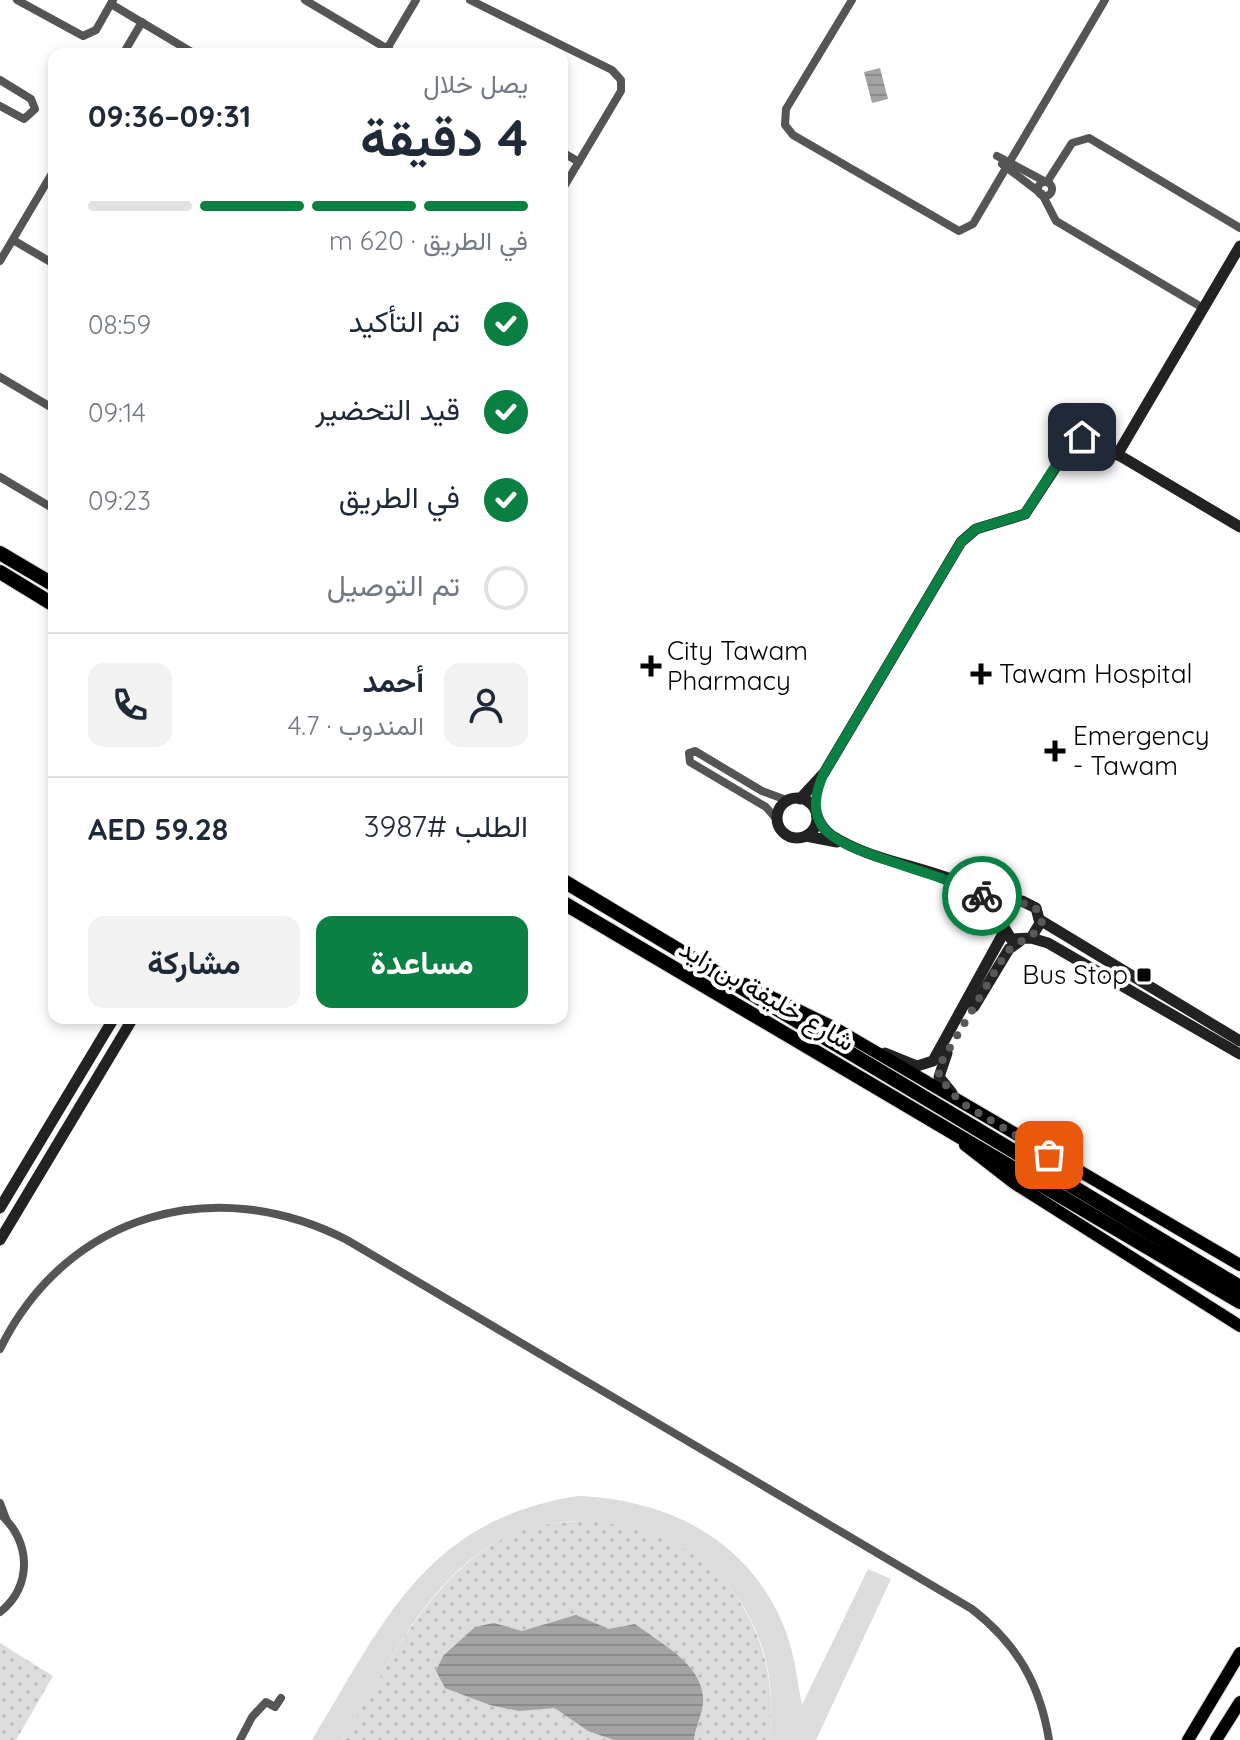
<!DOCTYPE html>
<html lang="ar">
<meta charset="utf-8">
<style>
body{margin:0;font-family:Quicksand,Vazirmatn,sans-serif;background:#f2f2f3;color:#1f2937;direction:rtl;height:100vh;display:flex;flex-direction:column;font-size:30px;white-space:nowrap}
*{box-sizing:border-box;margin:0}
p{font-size:26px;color:#747a83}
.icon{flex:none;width:44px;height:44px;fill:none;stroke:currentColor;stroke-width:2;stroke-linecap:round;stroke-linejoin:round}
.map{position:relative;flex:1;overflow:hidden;direction:ltr}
.panel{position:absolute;left:48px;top:48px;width:520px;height:976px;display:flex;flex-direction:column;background:#fff;border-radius:16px;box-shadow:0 4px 12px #0003;direction:rtl}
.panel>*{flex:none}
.pin{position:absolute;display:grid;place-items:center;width:68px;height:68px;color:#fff;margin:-34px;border-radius:16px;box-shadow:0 4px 12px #0006}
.courier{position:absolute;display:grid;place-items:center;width:80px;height:80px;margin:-40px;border:6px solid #0b8043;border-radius:50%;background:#fff;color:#222;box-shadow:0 2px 10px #0007}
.summary em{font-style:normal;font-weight:700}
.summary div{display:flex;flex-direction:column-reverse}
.summary{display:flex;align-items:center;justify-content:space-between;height:136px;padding:0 40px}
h1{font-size:52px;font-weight:700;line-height:60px}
.bar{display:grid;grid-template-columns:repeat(4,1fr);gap:12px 8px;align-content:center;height:96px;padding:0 40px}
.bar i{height:10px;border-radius:6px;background:#e0e1e3}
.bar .active{background:#0b8043}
.bar p{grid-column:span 4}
.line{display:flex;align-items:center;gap:20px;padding:0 40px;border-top:2px solid #e0e1e3}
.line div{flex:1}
.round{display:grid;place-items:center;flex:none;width:84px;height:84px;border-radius:16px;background:#f2f2f3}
ol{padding:0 40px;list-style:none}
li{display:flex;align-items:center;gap:24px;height:88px}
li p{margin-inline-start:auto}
li .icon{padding:8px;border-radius:50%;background:#0b8043;color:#fff;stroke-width:4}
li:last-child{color:#747a83}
li i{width:44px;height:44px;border:4px solid #e0e1e3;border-radius:50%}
.primary-button{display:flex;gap:16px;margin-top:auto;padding:16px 40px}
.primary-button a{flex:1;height:92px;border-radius:16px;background:#0b8043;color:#fff;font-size:32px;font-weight:700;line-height:92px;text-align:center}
.primary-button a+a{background:#f2f2f3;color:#1f2937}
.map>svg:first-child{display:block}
</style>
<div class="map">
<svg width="1240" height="1740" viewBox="0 0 1240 1740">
<defs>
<pattern id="grass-dots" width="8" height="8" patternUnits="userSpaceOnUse" patternTransform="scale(2)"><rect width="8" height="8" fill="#dcdcdc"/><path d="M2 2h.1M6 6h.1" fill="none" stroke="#bbb" stroke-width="1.8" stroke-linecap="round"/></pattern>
<pattern id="water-rules" width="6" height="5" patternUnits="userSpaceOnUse" patternTransform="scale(2)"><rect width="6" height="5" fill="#a3a3a3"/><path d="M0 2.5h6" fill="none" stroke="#8b8b8b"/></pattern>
</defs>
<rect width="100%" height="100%" fill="#fff"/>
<g fill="url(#grass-dots)">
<path d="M581,1521C598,1522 619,1521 636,1526C732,1554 782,1644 769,1740H343C391,1663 434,1562 526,1528C542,1523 563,1523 581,1521Z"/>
<path d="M0,1643L53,1676L16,1740H0Z"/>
</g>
<path fill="#dcdcdc" d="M577,1496C669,1499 752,1541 786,1632C795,1656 797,1680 802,1705L868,1569L891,1579L816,1740H769C785,1624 714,1533 597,1522C558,1518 515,1528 482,1551C419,1594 383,1676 343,1740H312C385,1620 425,1521 577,1496Z"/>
<g fill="url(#water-rules)">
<path d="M880,68L888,99L872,103L864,72Z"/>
<path d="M576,1615L609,1629L635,1624C660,1643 706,1666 703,1703C702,1715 695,1728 694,1740H614L588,1731L555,1708L519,1711L490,1705L445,1688L436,1671L443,1656L475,1627L494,1623L522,1631Z"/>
</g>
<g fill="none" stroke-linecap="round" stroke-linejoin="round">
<g stroke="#dbdbdb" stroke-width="14">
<g id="primary">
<path d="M745,984L833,1027L1240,1265"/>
<path d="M965,1145L1014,1183L1240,1326"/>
<path d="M1188,1740L1240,1653"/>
<path d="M1216,1740L1240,1702"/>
</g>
</g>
<g stroke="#dbdbdb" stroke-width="16">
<g id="highway">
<path d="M0,553L54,585"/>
<path d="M0,572L54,605"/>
<path d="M562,880L1240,1287"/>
<path d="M562,902L1240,1302"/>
</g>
</g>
<g stroke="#555" stroke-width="8">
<path d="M17,0L83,36L96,30L113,0"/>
<path d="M305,0L396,54"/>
<path d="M470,0L612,70L621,80V91L562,190"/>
<path d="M852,0L786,109L785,125L793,135L959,231L973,224L1105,0"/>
<path d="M111,4L195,54"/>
<path d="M123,54L142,22"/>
<path d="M384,54L416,0"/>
<path d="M0,80L31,99L35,109L24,119L0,106"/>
<path d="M562,152L579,162"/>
<path d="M997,156L1046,182"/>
<path d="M1002,164L1039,192"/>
<path d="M1047,182L1072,143L1089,138L1240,228"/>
<circle cx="1045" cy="189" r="7"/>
<path d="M1042,194L1056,221L1203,308"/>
<path d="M13,240L54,264"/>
<path d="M0,261L54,170"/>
<path d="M0,377L54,409"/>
<path d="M0,477L54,509"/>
<path d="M778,821L766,807L690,762L689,753L695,751L762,791L789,801"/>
<path d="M0,1349C67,1213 215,1172 347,1240L972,1609C1017,1644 1040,1684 1049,1740"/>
<path d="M0,1503L6,1519"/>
<path d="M0,1514C31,1540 33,1587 0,1612"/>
<path d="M240,1740L252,1717L266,1702L275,1707L281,1698"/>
</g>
<g stroke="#222" stroke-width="11">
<path d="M1117,455L1240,246"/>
<circle cx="797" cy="818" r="20"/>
<path d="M800,799L824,773L961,542L976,529L1025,514L1074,439L1090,438L1240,527"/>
<path d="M817,816C820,824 824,830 831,835C866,858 910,864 948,878C971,886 987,902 1011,903"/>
<path d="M806,836L837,842"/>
<path d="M1040,920L1240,1041"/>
<path d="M1031,938L1040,923L1036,908L1022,901L1008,905L1001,922L1011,939L1031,938L1048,943L1240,1054"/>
<path d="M974,1007L1009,949L1020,941"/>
<path d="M885,1053L917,1066L933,1061L1004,932"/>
<path d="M947,1053L939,1077L952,1093"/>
<path d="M0,1208L114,1018"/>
<path d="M0,1240L133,1018"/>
</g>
<use href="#primary" stroke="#000" stroke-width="12"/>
<use href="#highway" stroke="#000" stroke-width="14"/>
</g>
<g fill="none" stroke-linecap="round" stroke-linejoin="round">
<path stroke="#595959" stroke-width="8" stroke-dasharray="0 14.4" d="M982,896L995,902L1031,904C1062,931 1017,938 1006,953L939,1066V1077L960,1102L1049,1155"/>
<path stroke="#0b8043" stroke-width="10" d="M982,896C947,873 842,855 823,827C811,810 816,791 824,773L961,542L976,529L1025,514L1069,445L1082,437"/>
</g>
<g fill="#000" stroke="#fff" stroke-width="3">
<path d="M647 654h8v8h8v8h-8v8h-8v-8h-8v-8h8z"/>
<path d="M977 662h8v8h8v8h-8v8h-8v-8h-8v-8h8z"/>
<path d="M1051 739h8v8h8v8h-8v8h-8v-8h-8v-8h8z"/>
<rect x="1136" y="967" width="16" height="16" rx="4"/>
</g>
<g text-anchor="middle" stroke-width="8" stroke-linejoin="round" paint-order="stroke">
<g font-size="26" fill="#000" stroke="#fff" text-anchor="start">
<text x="667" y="660">City Tawam<tspan x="667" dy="30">Pharmacy</tspan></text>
<text x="999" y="683">Tawam Hospital</text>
<text x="1073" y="745">Emergency<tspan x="1073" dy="30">- Tawam</tspan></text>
<text x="1128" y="984" text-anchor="end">Bus Stop</text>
</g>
<g font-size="26" fill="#000" stroke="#fff">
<text transform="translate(767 995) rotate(30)" y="9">شارع خليفة بن زايد</text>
</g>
</g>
</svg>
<div class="pin" style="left:1049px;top:1155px;background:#ea580c"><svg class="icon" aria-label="bag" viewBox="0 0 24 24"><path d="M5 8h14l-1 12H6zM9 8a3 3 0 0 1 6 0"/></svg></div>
<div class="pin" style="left:1082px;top:437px;background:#1f2937"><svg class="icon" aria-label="home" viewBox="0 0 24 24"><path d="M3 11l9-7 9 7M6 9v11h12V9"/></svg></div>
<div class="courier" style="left:982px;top:896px"><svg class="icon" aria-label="bike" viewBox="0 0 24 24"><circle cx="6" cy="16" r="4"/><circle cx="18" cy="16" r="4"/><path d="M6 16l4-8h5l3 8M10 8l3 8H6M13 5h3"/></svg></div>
<section class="panel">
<div class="summary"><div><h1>4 دقيقة</h1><p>يصل خلال</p></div><em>09:31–09:36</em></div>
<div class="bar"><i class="active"></i><i class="active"></i><i class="active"></i><i></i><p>في الطريق · 620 m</p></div>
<ol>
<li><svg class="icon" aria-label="check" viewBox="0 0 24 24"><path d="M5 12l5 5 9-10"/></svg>تم التأكيد<p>08:59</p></li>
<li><svg class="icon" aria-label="check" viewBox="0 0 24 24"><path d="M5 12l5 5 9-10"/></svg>قيد التحضير<p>09:14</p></li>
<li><svg class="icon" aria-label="check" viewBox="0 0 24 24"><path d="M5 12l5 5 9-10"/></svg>في الطريق<p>09:23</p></li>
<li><i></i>تم التوصيل</li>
</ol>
<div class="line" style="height:144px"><a class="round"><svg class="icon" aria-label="person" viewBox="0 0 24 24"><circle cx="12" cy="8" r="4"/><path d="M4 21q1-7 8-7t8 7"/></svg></a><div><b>أحمد</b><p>المندوب · 4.7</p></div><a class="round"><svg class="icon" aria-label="phone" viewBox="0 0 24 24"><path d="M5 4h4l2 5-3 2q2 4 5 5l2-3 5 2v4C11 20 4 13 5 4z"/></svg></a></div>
<div class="line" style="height:104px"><div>الطلب #3987</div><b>AED 59.28</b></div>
<div class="primary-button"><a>مساعدة</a><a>مشاركة</a></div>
</section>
</div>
